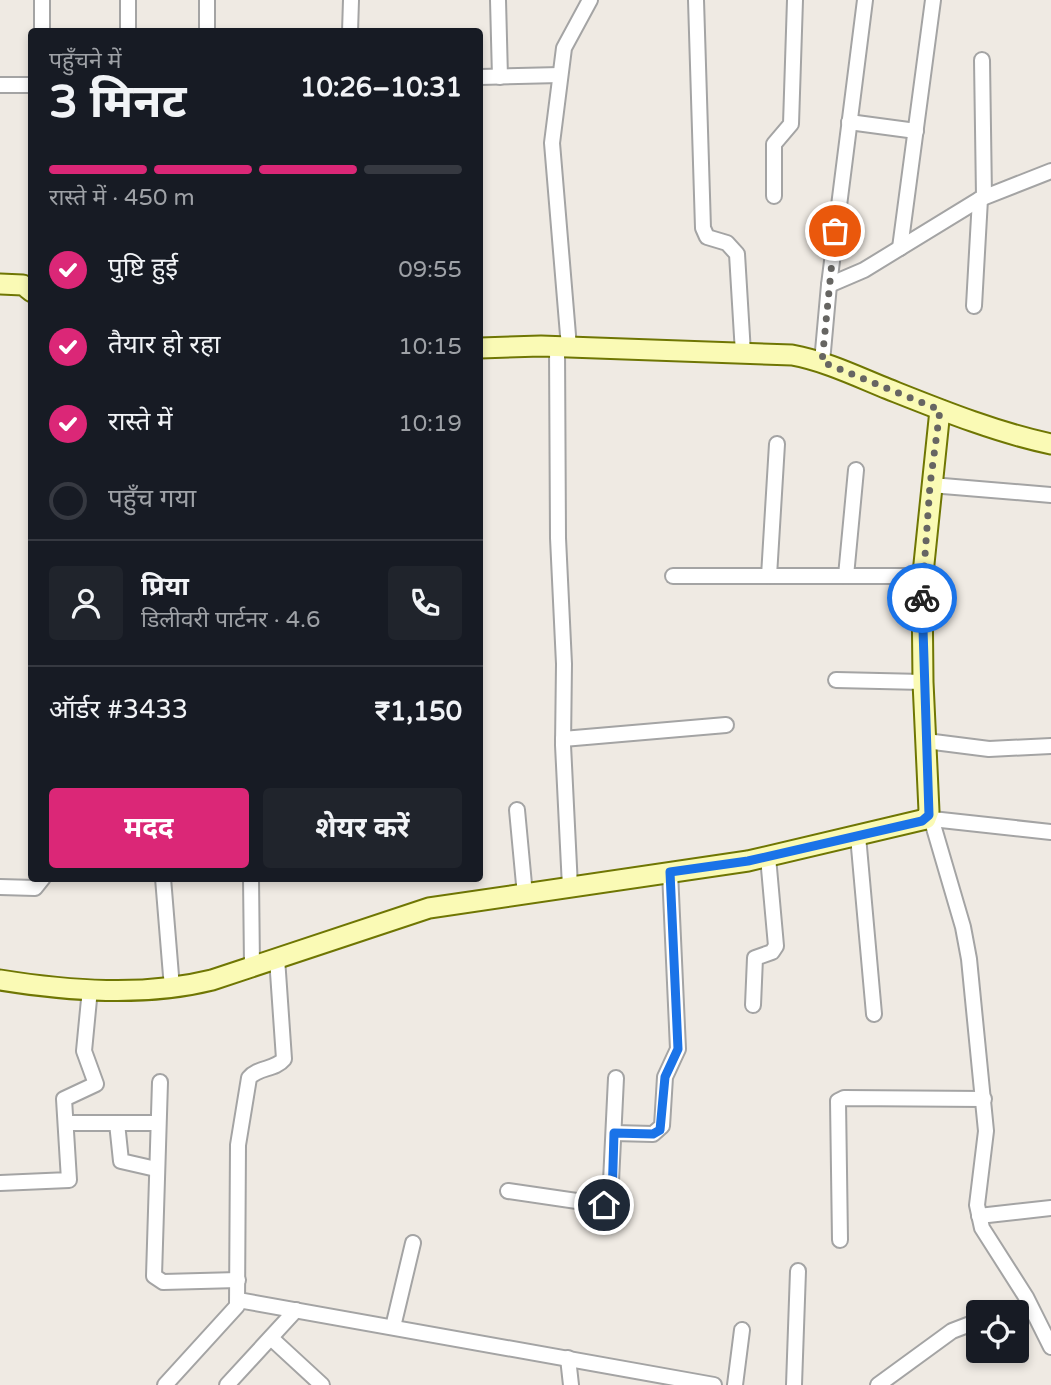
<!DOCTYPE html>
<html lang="hi">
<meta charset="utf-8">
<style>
body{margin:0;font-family:"Varela Round","Noto Sans Devanagari",sans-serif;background:#20242c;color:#f1f3f6;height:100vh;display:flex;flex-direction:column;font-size:26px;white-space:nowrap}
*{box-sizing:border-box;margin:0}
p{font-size:23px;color:#9ea1a6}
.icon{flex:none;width:38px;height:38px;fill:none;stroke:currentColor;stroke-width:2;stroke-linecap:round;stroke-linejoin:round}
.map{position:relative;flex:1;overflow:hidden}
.side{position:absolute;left:28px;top:28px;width:455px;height:854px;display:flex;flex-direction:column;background:#171b24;border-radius:7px;box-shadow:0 4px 10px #0003}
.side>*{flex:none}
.buttons{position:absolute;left:966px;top:1300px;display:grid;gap:14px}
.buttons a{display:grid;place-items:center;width:63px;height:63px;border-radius:7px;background:#171b24;box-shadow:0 4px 10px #0003;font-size:35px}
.pin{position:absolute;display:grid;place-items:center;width:60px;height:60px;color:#fff;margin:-30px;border:4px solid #fff;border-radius:50%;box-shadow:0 2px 7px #0007}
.courier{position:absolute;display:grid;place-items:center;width:70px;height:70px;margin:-35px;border:5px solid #1a73e8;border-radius:50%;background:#fff;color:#222;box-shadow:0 2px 9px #0007}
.headline em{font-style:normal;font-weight:700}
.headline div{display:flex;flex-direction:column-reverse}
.headline{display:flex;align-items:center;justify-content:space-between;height:119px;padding:0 21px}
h1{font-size:46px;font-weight:700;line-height:52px}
.bar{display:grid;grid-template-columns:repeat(4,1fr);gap:10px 7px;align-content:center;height:84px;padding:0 21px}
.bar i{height:9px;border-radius:5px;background:#363941}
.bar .active{background:#db2777}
.bar p{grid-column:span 4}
.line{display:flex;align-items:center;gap:18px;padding:0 21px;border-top:2px solid #363941}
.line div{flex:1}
.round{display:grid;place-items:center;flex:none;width:74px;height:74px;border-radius:7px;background:#20242c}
ol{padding:0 21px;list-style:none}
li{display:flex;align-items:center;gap:21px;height:77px}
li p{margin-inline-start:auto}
li .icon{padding:7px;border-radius:50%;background:#db2777;color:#fff;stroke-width:4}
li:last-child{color:#9ea1a6}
li i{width:38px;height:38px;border:4px solid #363941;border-radius:50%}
.action{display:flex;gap:14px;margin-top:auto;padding:14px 21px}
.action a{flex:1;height:80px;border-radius:7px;background:#db2777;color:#fff;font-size:28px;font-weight:700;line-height:80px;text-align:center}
.action a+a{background:#20242c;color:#f1f3f6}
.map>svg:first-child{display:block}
</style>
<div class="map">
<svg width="1051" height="1385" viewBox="0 0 1051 1385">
<rect width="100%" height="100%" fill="#efeae3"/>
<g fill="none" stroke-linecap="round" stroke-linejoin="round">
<g stroke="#a4a4a4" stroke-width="18">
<g id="street">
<path d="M128,0V32"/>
<path d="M207,0V32"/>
<path d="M498,0L500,77"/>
<path d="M696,0L703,228L707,237L727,243L737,254L743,353"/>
<path d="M42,32V0"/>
<path d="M350,32L351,0"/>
<path d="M982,60L984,197"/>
<path d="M480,77L560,75"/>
<path d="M0,85H32"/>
<path d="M849,122L916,131"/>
<path d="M774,196V144L791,124L795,0"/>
<path d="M900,248L933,0"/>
<path d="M829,285L864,270L980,199L1051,171"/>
<path d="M974,306L980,199"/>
<path d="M557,347L558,538L564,664L563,745L570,887"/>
<path d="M569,347L552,143L564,48L590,0"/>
<path d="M822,362L829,285L865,0"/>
<path d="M931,485L1051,495"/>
<path d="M673,576H923"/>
<path d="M769,576L777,444"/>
<path d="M846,576L856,470"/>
<path d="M836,680L923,682"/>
<path d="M563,739L726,725"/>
<path d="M926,741L989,749L1051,746"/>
<path d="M517,810L525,895"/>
<path d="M929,811L963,927L969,959L986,1131L977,1205L982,1228L1026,1297L1051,1347"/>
<path d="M932,819L1051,832"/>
<path d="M858,836L874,1014"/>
<path d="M163,878L172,988"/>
<path d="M251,878L252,966"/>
<path d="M0,887L35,888L43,878"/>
<path d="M753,1005L755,958L772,952L776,946L768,857"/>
<path d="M160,1082L154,1276L163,1282L238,1280"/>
<path d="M66,1123H158"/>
<path d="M117,1123L121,1161L156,1169"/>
<path d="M614,1133L653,1134L662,1126L665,1077L678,1049L670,872"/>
<path d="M0,1183L69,1180L64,1099L96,1084L84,1051L90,989"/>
<path d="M508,1191L604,1205L610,1202L616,1078"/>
<path d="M979,1216L1051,1208"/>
<path d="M840,1240L838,1101L844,1098L984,1099"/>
<path d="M238,1300L714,1385"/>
<path d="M1017,1313L1032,1310"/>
<path d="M393,1327L413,1243"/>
<path d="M271,1338L322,1385"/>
<path d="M568,1358L571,1385"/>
<path d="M165,1385L237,1306L238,1145L249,1078C258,1067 275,1070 284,1059L277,958"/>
<path d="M227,1385L296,1310"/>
<path d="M735,1385L742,1330"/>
<path d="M794,1385L798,1271"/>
<path d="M878,1385L952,1331L978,1321"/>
</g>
</g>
<g stroke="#6f7603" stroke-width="23">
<g id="secondary">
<path d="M0,284L23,285L32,292"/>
<path d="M480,348L541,346L792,355C825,361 856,376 888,389C941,410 995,432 1051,444"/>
<path d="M0,980C69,991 144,997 212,980L429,908L748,861L926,819L929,811L923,682L922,583L940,410"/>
</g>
</g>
<use href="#street" stroke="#fff" stroke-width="14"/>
<use href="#secondary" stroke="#fafab5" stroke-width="19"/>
</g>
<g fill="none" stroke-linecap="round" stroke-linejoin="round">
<path stroke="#666562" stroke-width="7" stroke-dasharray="0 12.6" d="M835,231L822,362L940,410L930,485L922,598"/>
<path stroke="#1a73e8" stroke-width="9" d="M604,1205L612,1199L614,1133L653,1134L660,1130L665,1077L678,1049L670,872L748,861L922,821L929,815L922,598"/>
</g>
</svg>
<div class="buttons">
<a><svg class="icon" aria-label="locate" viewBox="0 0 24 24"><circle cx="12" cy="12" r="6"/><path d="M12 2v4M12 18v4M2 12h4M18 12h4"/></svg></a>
</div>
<div class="pin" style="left:835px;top:231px;background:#ea580c"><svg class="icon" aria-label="bag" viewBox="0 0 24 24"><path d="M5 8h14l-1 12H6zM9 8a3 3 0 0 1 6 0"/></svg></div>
<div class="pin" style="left:604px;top:1205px;background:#1f2937"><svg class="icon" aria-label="home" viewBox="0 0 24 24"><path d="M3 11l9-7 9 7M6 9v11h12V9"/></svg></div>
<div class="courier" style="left:922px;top:598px"><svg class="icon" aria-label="bike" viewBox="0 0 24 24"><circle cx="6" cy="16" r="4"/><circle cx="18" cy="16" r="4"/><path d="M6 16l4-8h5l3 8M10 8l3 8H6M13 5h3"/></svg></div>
<section class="side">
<div class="headline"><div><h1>3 मिनट</h1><p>पहुँचने में</p></div><em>10:26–10:31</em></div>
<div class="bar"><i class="active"></i><i class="active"></i><i class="active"></i><i></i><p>रास्ते में · 450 m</p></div>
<ol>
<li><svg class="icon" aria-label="check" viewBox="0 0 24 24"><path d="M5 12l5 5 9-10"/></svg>पुष्टि हुई<p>09:55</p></li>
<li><svg class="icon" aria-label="check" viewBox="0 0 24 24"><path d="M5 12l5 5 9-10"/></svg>तैयार हो रहा<p>10:15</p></li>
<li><svg class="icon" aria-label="check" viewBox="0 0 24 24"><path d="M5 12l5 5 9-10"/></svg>रास्ते में<p>10:19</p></li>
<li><i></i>पहुँच गया</li>
</ol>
<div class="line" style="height:126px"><a class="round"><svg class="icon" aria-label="person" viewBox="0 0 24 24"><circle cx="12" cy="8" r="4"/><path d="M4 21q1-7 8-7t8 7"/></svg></a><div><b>प्रिया</b><p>डिलीवरी पार्टनर · 4.6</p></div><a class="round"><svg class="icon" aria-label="phone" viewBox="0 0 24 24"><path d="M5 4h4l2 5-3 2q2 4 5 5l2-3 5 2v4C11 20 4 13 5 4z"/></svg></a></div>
<div class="line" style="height:91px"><div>ऑर्डर #3433</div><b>₹1,150</b></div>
<div class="action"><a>मदद</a><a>शेयर करें</a></div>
</section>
</div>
